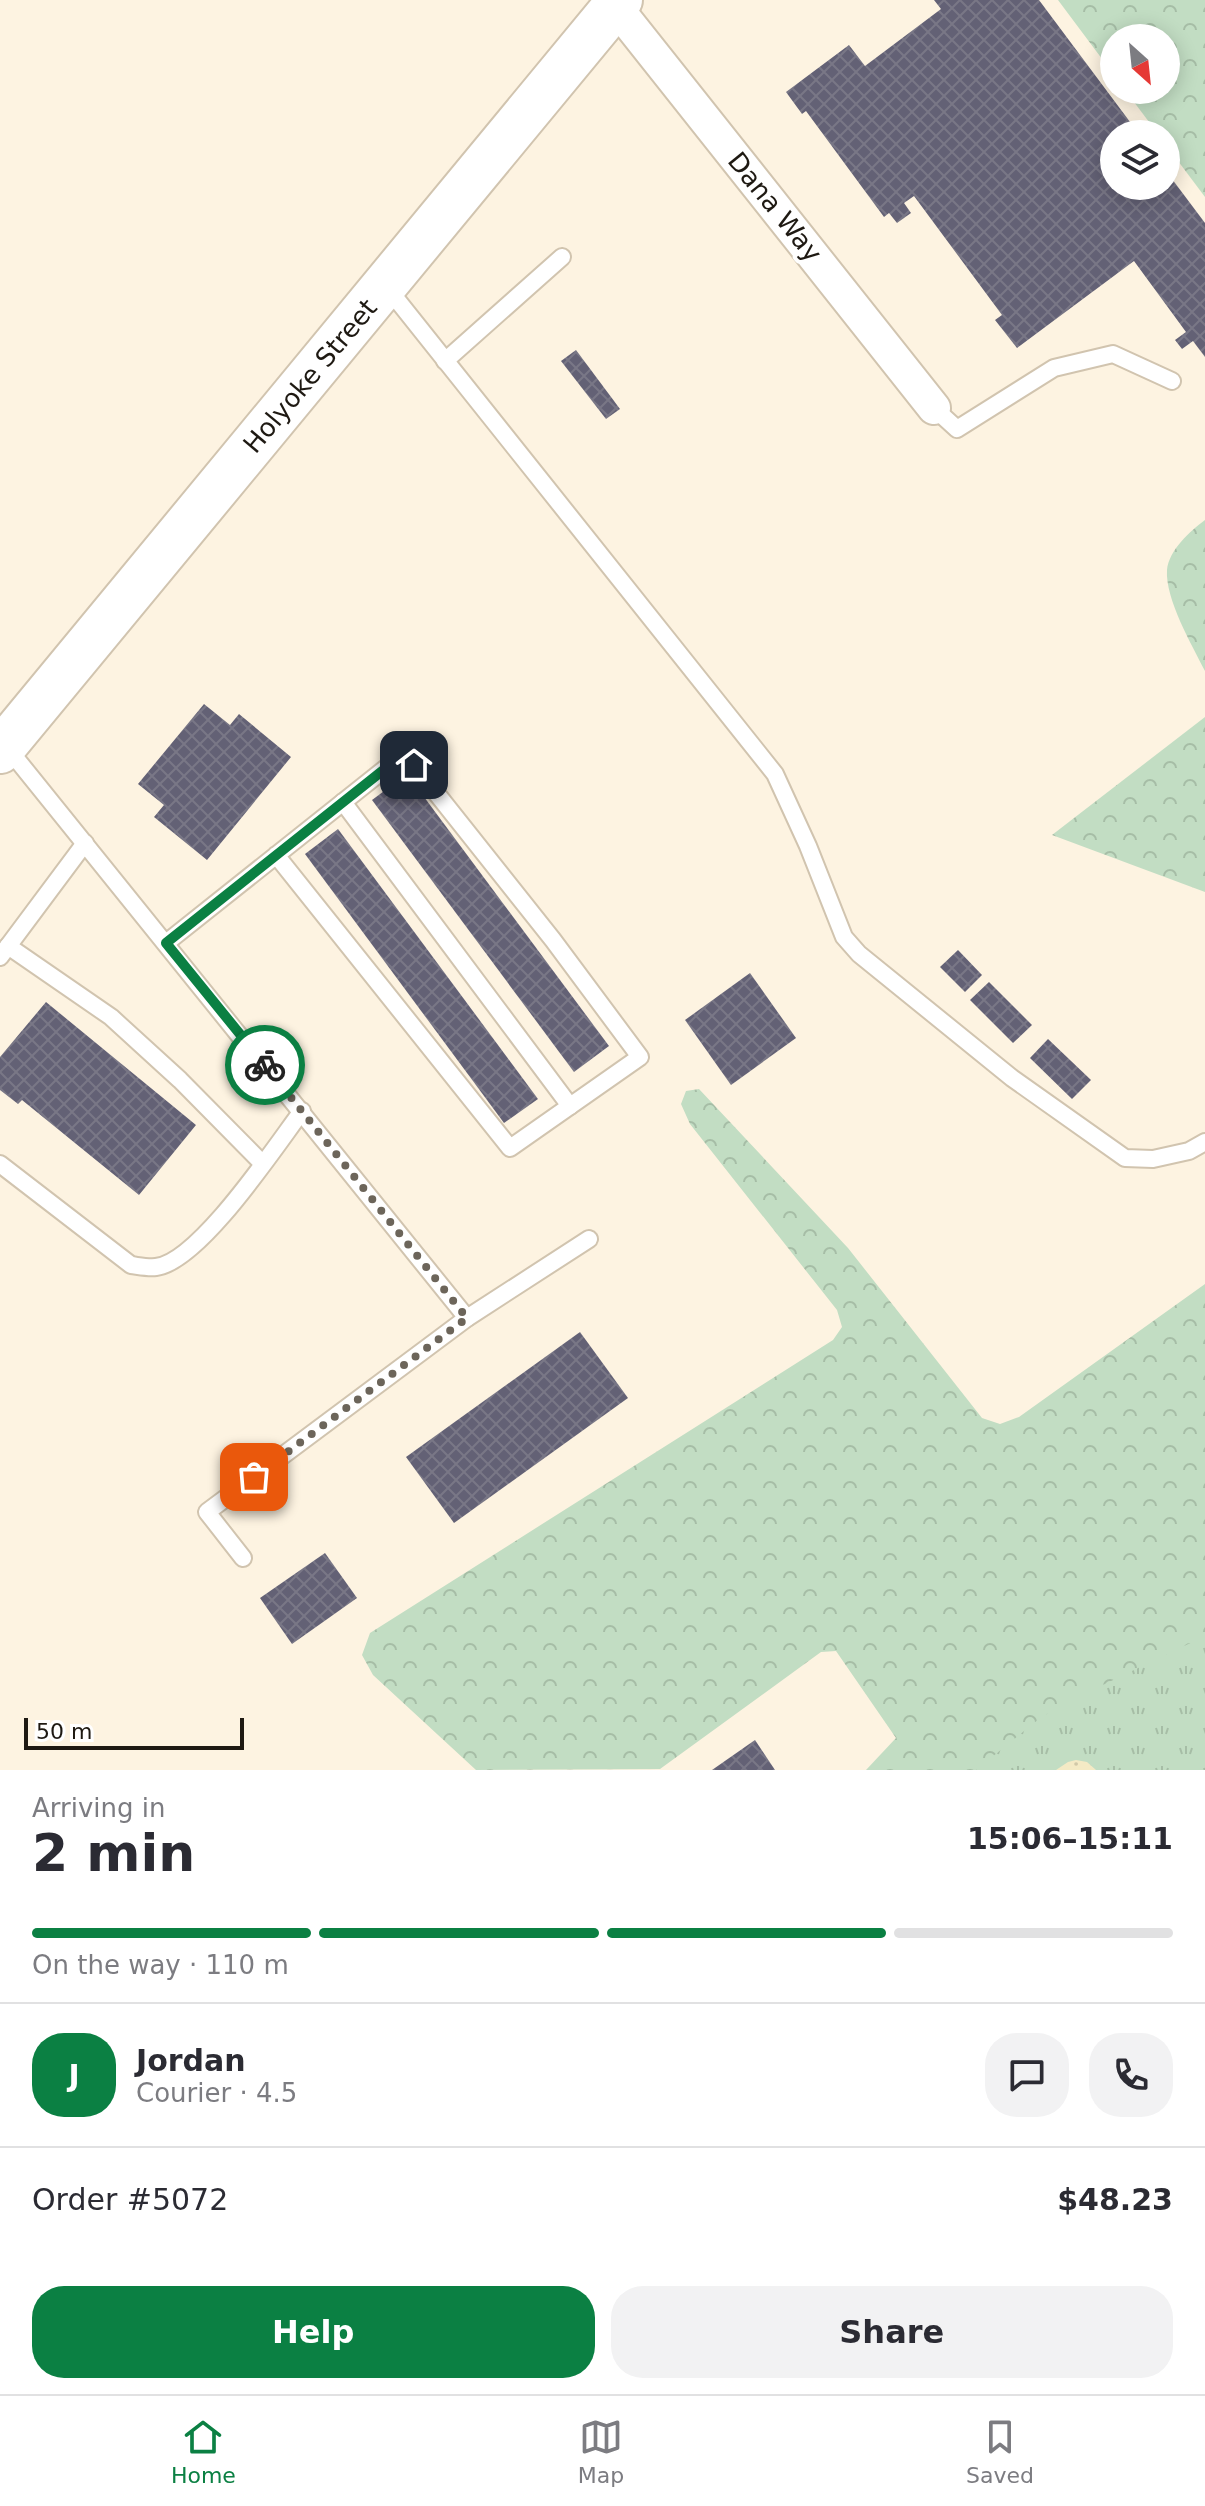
<!DOCTYPE html>
<meta charset="utf-8">
<style>
body{margin:0;font-family:"DejaVu Sans",sans-serif;background:#f2f2f3;color:#2b2b33;height:100vh;display:flex;flex-direction:column;font-size:30px;white-space:nowrap}
*{box-sizing:border-box;margin:0}
p{font-size:26px;color:#7c7c81}
.icon{flex:none;width:44px;height:44px;fill:none;stroke:currentColor;stroke-width:2;stroke-linecap:round;stroke-linejoin:round}
.map{position:relative;height:1770px;overflow:hidden}
.sheet{display:flex;flex-direction:column;background:#fff;flex:1}
.sheet>*{flex:none}
.needle{width:52px;rotate:153deg}
.tools{position:absolute;left:1100px;top:24px;display:grid;gap:16px}
.tools a{display:grid;place-items:center;width:80px;height:80px;border-radius:50%;background:#fff;box-shadow:0 4px 20px #0003;font-size:40px}
.scale{position:absolute;left:24px;bottom:20px;width:220px;box-sizing:border-box;padding-left:8px;border:4px solid #1e1912;border-top:0;font-size:22px;line-height:28px;white-space:nowrap;color:#1e1912;-webkit-text-stroke:6px #fff;paint-order:stroke}
.pin{position:absolute;display:grid;place-items:center;width:68px;height:68px;color:#fff;margin:-34px;border-radius:16px;box-shadow:0 4px 12px #0006}
.courier{position:absolute;display:grid;place-items:center;width:80px;height:80px;margin:-40px;border:6px solid #0b8043;border-radius:50%;background:#fff;color:#222;box-shadow:0 2px 10px #0007}
.overview em{font-style:normal;font-weight:700}
.overview div{display:flex;flex-direction:column-reverse}
.overview{display:flex;align-items:center;justify-content:space-between;height:136px;padding:0 32px}
h1{font-size:52px;font-weight:700;line-height:60px}
.bar{display:grid;grid-template-columns:repeat(4,1fr);gap:12px 8px;align-content:center;height:96px;padding:0 32px}
.bar i{height:10px;border-radius:6px;background:#e1e1e2}
.bar .current{background:#0b8043}
.bar p{grid-column:span 4}
.line{display:flex;align-items:center;gap:20px;padding:0 32px;border-top:2px solid #e1e1e2}
.line div{flex:1}
.round{display:grid;place-items:center;flex:none;width:84px;height:84px;border-radius:32px;background:#f2f2f3}
.action{display:flex;gap:16px;margin-top:auto;padding:16px 32px}
.action a{flex:1;height:92px;border-radius:32px;background:#0b8043;color:#fff;font-size:32px;font-weight:700;line-height:92px;text-align:center}
.action a+a{background:#f2f2f3;color:#2b2b33}
.tab-bar{display:flex;justify-content:space-around;align-items:center;height:112px;border-top:2px solid #e1e1e2;background:#fff;font-size:22px;color:#7c7c81}
.tab-bar a{display:grid;justify-items:center;gap:4px}
.tab-bar .current{color:#0b8043}
.map>svg:first-child{display:block}
</style>
<div class="map">
<svg width="1205" height="1770" viewBox="0 0 1205 1770">
<defs>
<pattern id="grass-tufts" width="24" height="20" patternUnits="userSpaceOnUse" patternTransform="scale(2)"><rect width="24" height="20" fill="#c2ddc3"/><path d="M3 7l-1-3M5 7V3M7 7l1-3M15 17l-1-3M17 17v-4M19 17l1-3" fill="none" stroke="#a6bda6"/></pattern>
<pattern id="forest-crowns" width="20" height="18" patternUnits="userSpaceOnUse" patternTransform="scale(2)"><rect width="20" height="18" fill="#c2ddc3"/><path d="M2 6a3 3 0 1 1 6 0M12 15a3 3 0 1 1 6 0" fill="none" stroke="#a6bda6"/></pattern>
<pattern id="sand-dots" width="8" height="8" patternUnits="userSpaceOnUse" patternTransform="scale(2)"><rect width="8" height="8" fill="#f4eac5"/><path d="M2 2h.1M6 6h.1" fill="none" stroke="#d1c8a8" stroke-width="1.8" stroke-linecap="round"/></pattern>
<pattern id="building-cross-hatch" width="8" height="8" patternUnits="userSpaceOnUse" patternTransform="scale(2)"><rect width="8" height="8" fill="#636175"/><path d="M0 0l8 8M0 8l8-8" fill="none" stroke="#797786"/></pattern>
</defs>
<rect width="100%" height="100%" fill="#fdf3e1"/>
<path fill="url(#grass-tufts)" d="M1205,1587V1770H929Z"/>
<g fill="url(#forest-crowns)">
<path d="M1058,0H1205V197L1166,145V134H1158L1125,90H1166V38H1114V75Z"/>
<path d="M1205,520V671C1192,645 1165,599 1167,570C1169,550 1190,531 1205,520Z"/>
<path d="M1205,717V892L1052,835Z"/>
<path d="M699,1089L848,1248L982,1418L1000,1424L1019,1417L1205,1284V1636L1059,1706L1039,1719L976,1770H866L896,1738L836,1651L821,1652L660,1769L476,1770L373,1675L362,1655L370,1633L833,1340L842,1327L837,1310L690,1124L681,1104L686,1091Z"/>
</g>
<path fill="url(#sand-dots)" d="M1076,1760L1087,1762L1096,1770H1056L1068,1762Z"/>
<g fill="url(#building-cross-hatch)">
<path d="M934,0H1039L1139,134H1114V186H1166V171L1205,223V357L1193,341L1182,349L1175,340L1186,332L1134,261L1017,348L995,320L1002,315L914,196L904,203L911,213L897,223L889,213L884,217L806,111L802,114L786,92L849,45L865,66L941,9Z"/>
<path d="M576,350L620,409L606,419L561,361Z"/>
<path d="M204,704L230,725L239,714L291,757L207,860L154,817L164,805L138,784Z"/>
<path d="M407,774L609,1046L574,1072L372,800Z"/>
<path d="M338,829L538,1099L504,1123L305,854Z"/>
<path d="M958,950L982,975L965,992L940,967Z"/>
<path d="M750,973L796,1038L731,1085L685,1020Z"/>
<path d="M989,982L1032,1025L1013,1043L970,1000Z"/>
<path d="M46,1002L196,1125L139,1195L22,1100L18,1104L0,1090V1057Z"/>
<path d="M1048,1039L1091,1080L1072,1099L1030,1058Z"/>
<path d="M580,1332L628,1398L454,1523L406,1457Z"/>
<path d="M325,1553L357,1598L292,1644L260,1598Z"/>
<path d="M755,1740L775,1770H712Z"/>
</g>
<g fill="none" stroke-linecap="round" stroke-linejoin="round">
<g stroke="#d1c4af" stroke-width="20">
<g id="service">
<path d="M386,286L775,774L808,846L844,937L859,954L1012,1078L1125,1158L1153,1159L1189,1151L1205,1142"/>
<path d="M445,361L562,257"/>
<path d="M934,408L957,429L1054,368L1113,354L1172,381"/>
<path d="M6,746L467,1318"/>
<path d="M343,802L570,1106"/>
<path d="M166,943L401,756L414,765L553,940L640,1057L510,1148L276,855"/>
<path d="M8,946L111,1017L180,1080L262,1163"/>
<path d="M0,957L85,843"/>
<path d="M0,1164L131,1265C139,1266 148,1268 156,1267C199,1262 275,1147 302,1111"/>
<path d="M243,1558L207,1512L467,1318L589,1239"/>
</g>
</g>
<g stroke="#d1c4af" stroke-width="36">
<path id="minor" d="M615,6L934,408"/>
</g>
<g stroke="#d1c4af" stroke-width="48">
<path id="secondary" d="M0,751L620,0"/>
</g>
<use href="#service" stroke="#fff" stroke-width="16"/>
<use href="#minor" stroke="#fff" stroke-width="32"/>
<use href="#secondary" stroke="#fff" stroke-width="44"/>
</g>
<g fill="none" stroke-linecap="round" stroke-linejoin="round">
<path stroke="#6c655a" stroke-width="8" stroke-dasharray="0 14.4" d="M254,1477L467,1318L265,1065"/>
<path stroke="#0b8043" stroke-width="10" d="M265,1065L166,943L401,756L414,765"/>
</g>
<g text-anchor="middle" stroke-width="8" stroke-linejoin="round" paint-order="stroke">
<g font-size="26" fill="#1e1912" stroke="#fff">
<text transform="translate(775 207) rotate(51)" y="9">Dana Way</text>
<text transform="translate(310 376) rotate(-50)" y="9">Holyoke Street</text>
</g>
</g>
</svg>
<div class="tools">
<a><svg class="needle" viewBox="-14 -14 28 28"><path d="M0-13l5 13h-10z" fill="#e53935"/><path d="M0 13l5-13h-10z" fill="#7c7c81"/></svg></a>
<a><svg class="icon" aria-label="layers" viewBox="0 0 24 24"><path d="M12 4l9 5-9 5-9-5zM3 14l9 5 9-5"/></svg></a>
</div>
<div class="scale">50 m</div>
<div class="pin" style="left:254px;top:1477px;background:#ea580c"><svg class="icon" aria-label="bag" viewBox="0 0 24 24"><path d="M5 8h14l-1 12H6zM9 8a3 3 0 0 1 6 0"/></svg></div>
<div class="pin" style="left:414px;top:765px;background:#1f2937"><svg class="icon" aria-label="home" viewBox="0 0 24 24"><path d="M3 11l9-7 9 7M6 9v11h12V9"/></svg></div>
<div class="courier" style="left:265px;top:1065px"><svg class="icon" aria-label="bike" viewBox="0 0 24 24"><circle cx="6" cy="16" r="4"/><circle cx="18" cy="16" r="4"/><path d="M6 16l4-8h5l3 8M10 8l3 8H6M13 5h3"/></svg></div>
</div>
<section class="sheet">
<div class="overview"><div><h1>2 min</h1><p>Arriving in</p></div><em>15:06–15:11</em></div>
<div class="bar"><i class="current"></i><i class="current"></i><i class="current"></i><i></i><p>On the way · 110 m</p></div>
<div class="line" style="height:144px"><b class="round" style="background:#0b8043;color:#fff">J</b><div><b>Jordan</b><p>Courier · 4.5</p></div><a class="round"><svg class="icon" aria-label="chat" viewBox="0 0 24 24"><path d="M4 5h16v11H9l-5 4z"/></svg></a><a class="round"><svg class="icon" aria-label="phone" viewBox="0 0 24 24"><path d="M5 4h4l2 5-3 2q2 4 5 5l2-3 5 2v4C11 20 4 13 5 4z"/></svg></a></div>
<div class="line" style="height:104px"><div>Order #5072</div><b>$48.23</b></div>
<div class="action"><a>Help</a><a>Share</a></div>
</section>
<nav class="tab-bar">
<a class="current"><svg class="icon" aria-label="home" viewBox="0 0 24 24"><path d="M3 11l9-7 9 7M6 9v11h12V9"/></svg>Home</a>
<a><svg class="icon" aria-label="map" viewBox="0 0 24 24"><path d="M3 6l6-2 6 2 6-2v14l-6 2-6-2-6 2zM9 4v14M15 6v14"/></svg>Map</a>
<a><svg class="icon" aria-label="saved" viewBox="0 0 24 24"><path d="M7 4h10v16l-5-4-5 4z"/></svg>Saved</a>
</nav>
